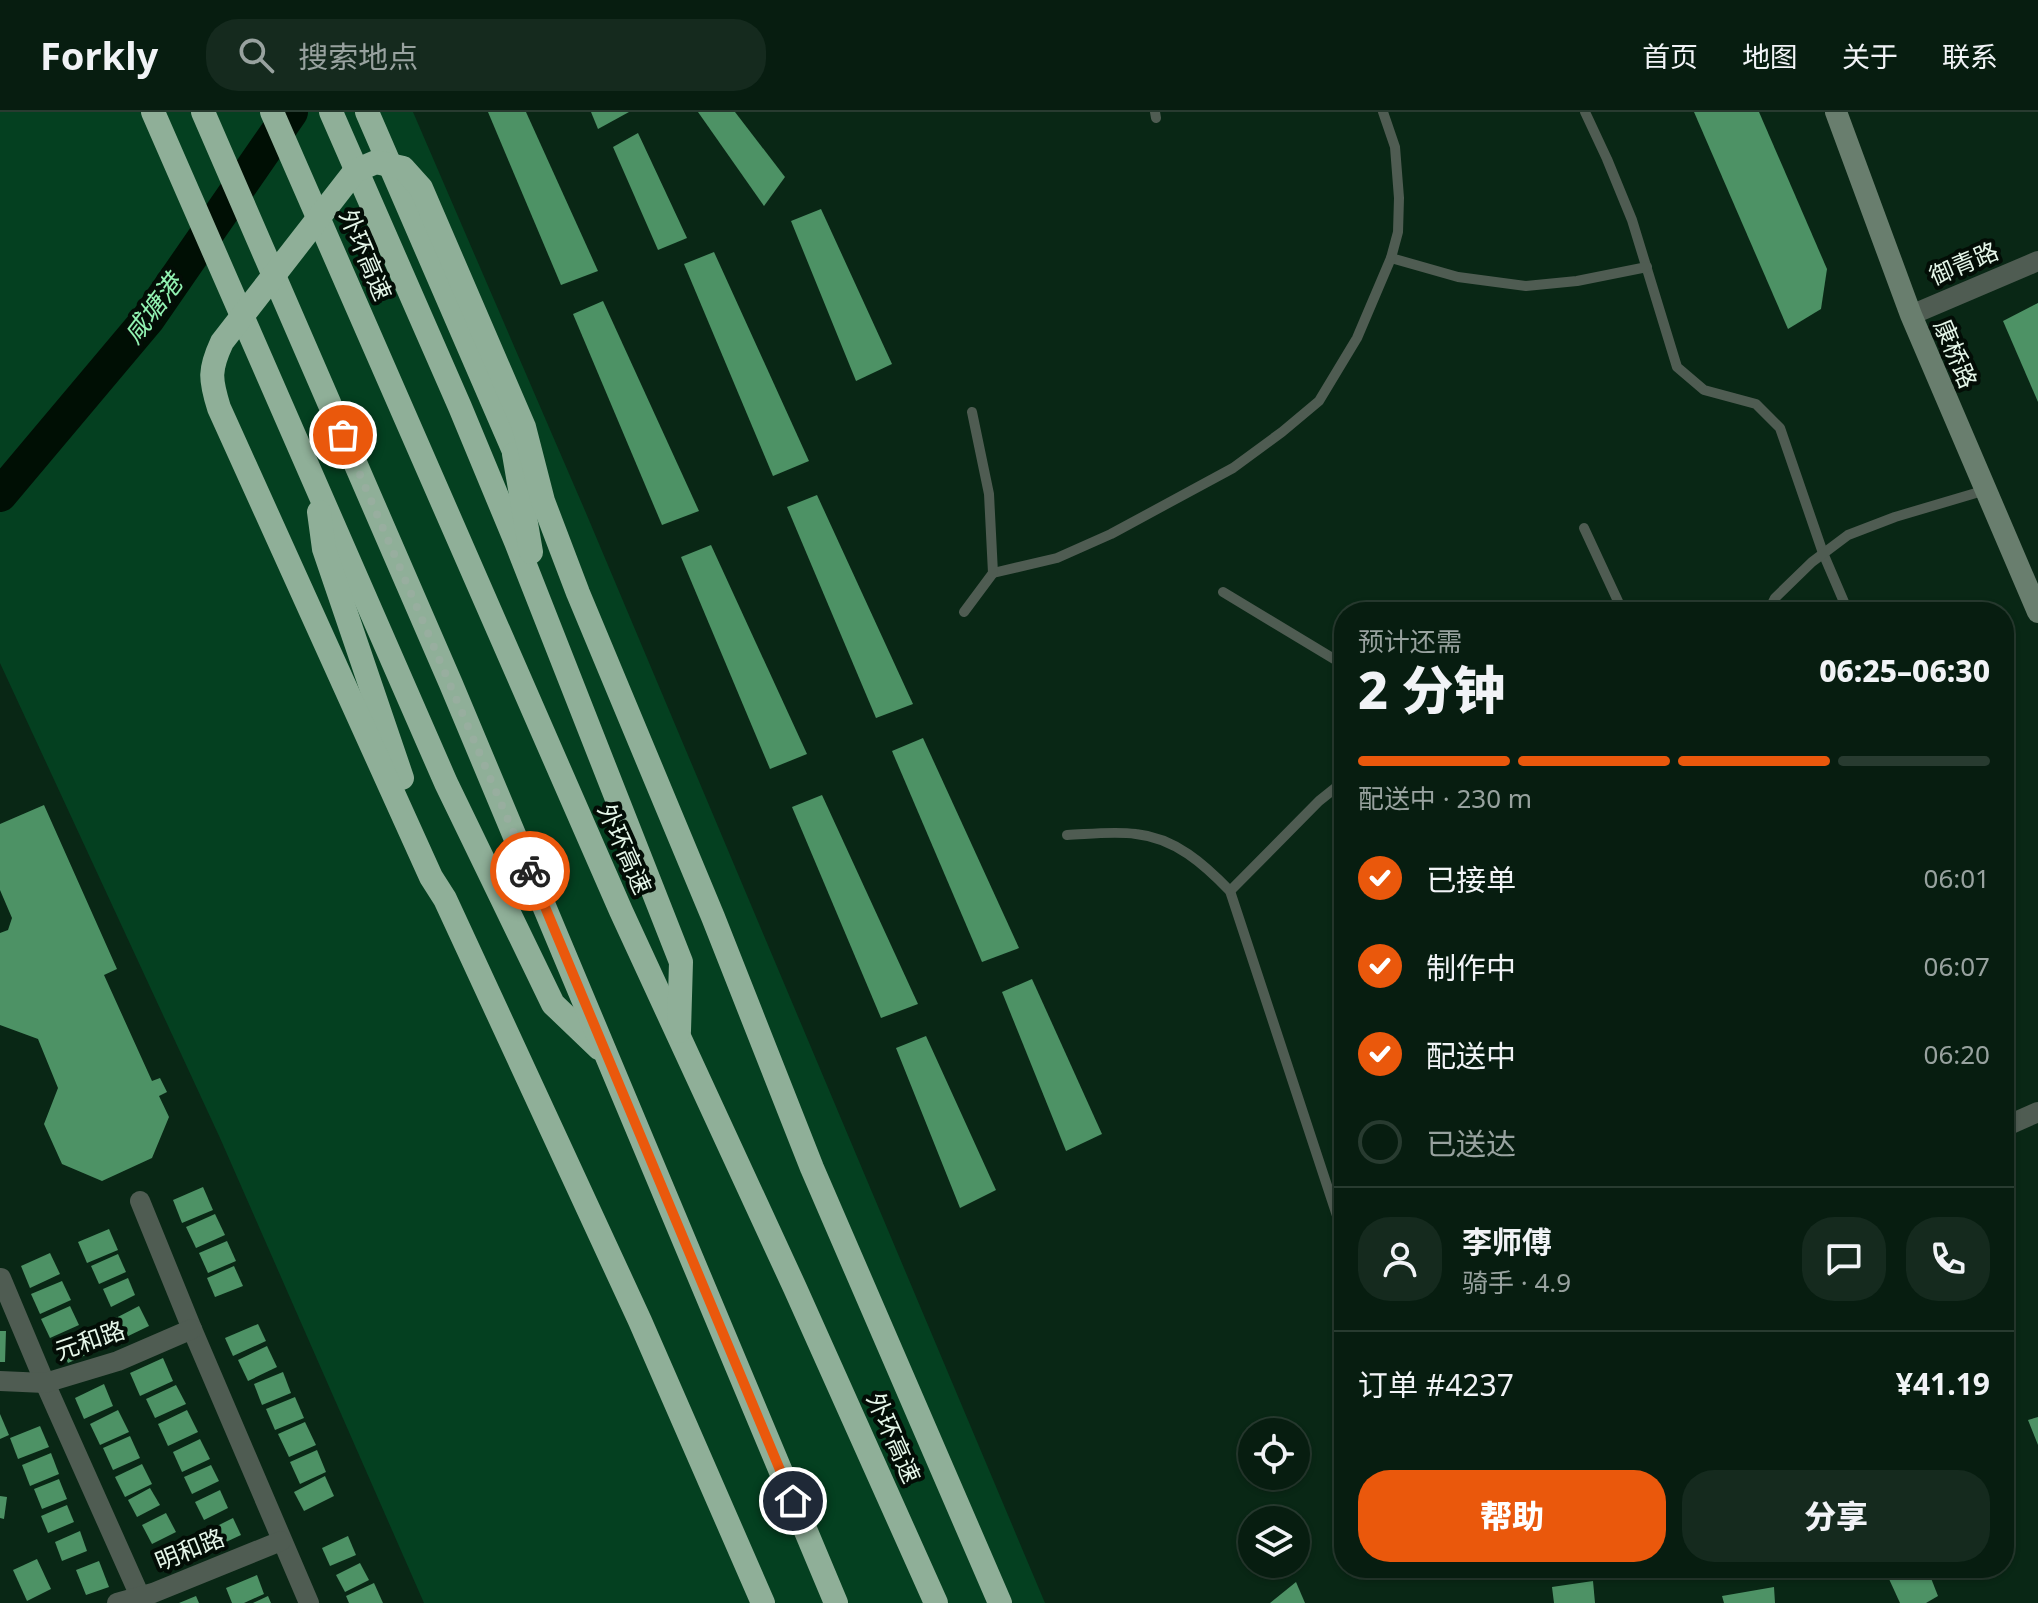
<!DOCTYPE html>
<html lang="zh">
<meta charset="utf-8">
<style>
body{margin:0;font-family:"Noto Sans","Noto Sans SC",sans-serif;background:#152a1e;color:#f1f3f6;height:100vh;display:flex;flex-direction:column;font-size:30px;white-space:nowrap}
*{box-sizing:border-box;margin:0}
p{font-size:26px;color:#98a29f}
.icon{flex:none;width:44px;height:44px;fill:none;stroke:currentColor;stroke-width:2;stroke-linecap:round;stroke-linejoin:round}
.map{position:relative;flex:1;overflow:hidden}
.sheet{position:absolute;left:1334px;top:490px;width:680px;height:976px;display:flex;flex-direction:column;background:#071d10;border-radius:32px;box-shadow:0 2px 6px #0004,0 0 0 2px #283b30}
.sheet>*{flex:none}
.buttons{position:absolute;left:1238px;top:1306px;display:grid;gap:16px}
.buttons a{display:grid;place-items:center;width:72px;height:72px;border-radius:50%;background:#071d10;box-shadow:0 2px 6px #0004,0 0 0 2px #283b30;font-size:40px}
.pin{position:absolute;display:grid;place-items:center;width:68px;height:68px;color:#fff;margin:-34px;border:4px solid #fff;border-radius:50%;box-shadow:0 2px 8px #0007}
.courier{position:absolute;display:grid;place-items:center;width:80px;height:80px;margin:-40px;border:6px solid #ea580c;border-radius:50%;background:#fff;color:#222;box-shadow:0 2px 10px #0007}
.headline em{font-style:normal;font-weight:800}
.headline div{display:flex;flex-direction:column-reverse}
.headline{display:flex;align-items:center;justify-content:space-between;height:136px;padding:0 24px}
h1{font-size:52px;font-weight:800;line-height:60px}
.bar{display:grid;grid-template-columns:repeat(4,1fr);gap:12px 8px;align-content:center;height:96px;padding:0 24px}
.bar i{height:10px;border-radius:6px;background:#283b30}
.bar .active{background:#ea580c}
.bar p{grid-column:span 4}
.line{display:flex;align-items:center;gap:20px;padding:0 24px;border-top:2px solid #283b30}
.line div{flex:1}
.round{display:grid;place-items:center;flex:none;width:84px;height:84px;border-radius:32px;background:#152a1e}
ol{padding:0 24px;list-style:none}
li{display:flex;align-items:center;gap:24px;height:88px}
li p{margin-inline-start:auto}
li .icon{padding:8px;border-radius:50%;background:#ea580c;color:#fff;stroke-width:4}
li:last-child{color:#98a29f}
li i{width:44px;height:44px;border:4px solid #283b30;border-radius:50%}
.action{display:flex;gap:16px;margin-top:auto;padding:16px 24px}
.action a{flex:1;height:92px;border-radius:32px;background:#ea580c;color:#fff;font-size:32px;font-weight:800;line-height:92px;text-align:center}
.action a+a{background:#152a1e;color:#f1f3f6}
header{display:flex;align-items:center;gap:48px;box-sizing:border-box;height:112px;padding:0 40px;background:#071d10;border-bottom:2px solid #283b30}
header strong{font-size:38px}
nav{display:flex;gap:44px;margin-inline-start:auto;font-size:28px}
.search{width:560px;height:72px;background:#152a1e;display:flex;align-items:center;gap:20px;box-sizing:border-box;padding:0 28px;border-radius:32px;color:#98a29f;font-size:30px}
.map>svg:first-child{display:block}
</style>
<header>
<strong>Forkly</strong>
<div class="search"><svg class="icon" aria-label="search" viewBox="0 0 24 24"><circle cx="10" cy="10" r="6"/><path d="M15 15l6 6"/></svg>搜索地点</div>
<nav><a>首页</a><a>地图</a><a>关于</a><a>联系</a></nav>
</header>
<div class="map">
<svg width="2038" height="1491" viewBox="0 0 2038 1491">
<rect width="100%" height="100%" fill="#092715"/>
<path fill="#044020" d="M0,0H413L586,401L1045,1491H424L220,1026L0,551Z"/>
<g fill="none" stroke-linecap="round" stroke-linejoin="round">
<path stroke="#000f04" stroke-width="34" d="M0,383L148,207L291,0"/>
</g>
<g fill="#4d9265">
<path d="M488,0H526L598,159L561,173Z"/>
<path d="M591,0H629L598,17Z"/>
<path d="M698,0H735L785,65L764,94Z"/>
<path d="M1694,0H1759L1827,157L1821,197L1788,217Z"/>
<path d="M638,21L687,126L658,138L613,35Z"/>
<path d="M821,97L892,252L856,269L791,109Z"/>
<path d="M714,140L809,349L773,364L684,152Z"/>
<path d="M603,189L699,399L662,413L573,202Z"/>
<path d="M2038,191V290L2003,209Z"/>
<path d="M817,383L913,592L876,606L787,395Z"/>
<path d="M711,433L807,642L770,657L681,445Z"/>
<path d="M923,626L1019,836L982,850L892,639Z"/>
<path d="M822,683L918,892L881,906L792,695Z"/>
<path d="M44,693L117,857L104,863L152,969L160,966L167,980L159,984L169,1005L152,1046L102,1069L62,1052L44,1012L58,976L38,927L0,913V821L8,818L12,806L0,778V712Z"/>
<path d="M1032,867L1102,1022L1066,1039L1002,880Z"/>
<path d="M926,924L996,1078L960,1096L896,936Z"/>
<path d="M203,1075L213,1098L182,1111L173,1088Z"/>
<path d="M215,1102L225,1123L196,1136L186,1115Z"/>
<path d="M109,1117L118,1138L87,1151L78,1130Z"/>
<path d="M227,1129L236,1149L208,1161L199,1141Z"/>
<path d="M50,1141L60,1162L30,1176L21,1154Z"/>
<path d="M118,1142L126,1160L99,1172L91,1154Z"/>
<path d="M234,1154L243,1174L215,1185L207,1166Z"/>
<path d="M128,1166L135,1183L111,1195L103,1177Z"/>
<path d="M62,1169L71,1188L40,1202L31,1182Z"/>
<path d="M70,1194L79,1213L50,1226L41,1207Z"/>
<path d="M139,1194L149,1214L122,1227L112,1208Z"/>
<path d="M258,1212L266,1229L233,1244L225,1226Z"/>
<path d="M0,1219H6L5,1250H0Z"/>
<path d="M88,1219L97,1238L68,1251L59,1232Z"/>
<path d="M267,1234L277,1255L248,1269L238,1248Z"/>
<path d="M163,1246L173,1269L140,1284L130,1261Z"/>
<path d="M283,1260L291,1281L262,1293L254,1272Z"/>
<path d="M104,1272L113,1294L84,1307L75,1286Z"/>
<path d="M176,1273L186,1292L155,1306L146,1287Z"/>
<path d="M295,1285L304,1306L275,1318L266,1297Z"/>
<path d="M118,1298L129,1320L100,1333L90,1312Z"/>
<path d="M187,1298L198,1320L168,1334L158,1312Z"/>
<path d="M0,1302L9,1323L0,1327Z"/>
<path d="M2038,1305V1333L2028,1308Z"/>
<path d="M305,1310L316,1333L289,1345L278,1322Z"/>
<path d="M40,1314L49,1335L18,1347L10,1326Z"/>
<path d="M130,1324L140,1346L113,1358L103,1336Z"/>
<path d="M200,1327L210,1347L182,1360L173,1340Z"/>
<path d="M317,1338L326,1360L300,1372L290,1350Z"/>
<path d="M51,1341L59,1362L30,1374L22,1353Z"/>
<path d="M142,1352L152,1372L125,1385L115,1365Z"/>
<path d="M211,1353L219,1369L192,1382L184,1365Z"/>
<path d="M325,1364L334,1384L304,1399L294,1380Z"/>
<path d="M59,1367L67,1387L42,1397L34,1377Z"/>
<path d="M150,1376L160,1393L137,1405L128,1388Z"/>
<path d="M220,1378L228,1396L204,1408L195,1390Z"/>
<path d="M0,1384L7,1385L4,1407L0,1406Z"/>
<path d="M67,1393L74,1410L48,1421L41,1404Z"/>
<path d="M166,1401L176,1420L152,1432L142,1413Z"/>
<path d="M233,1406L241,1423L213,1436L205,1420Z"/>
<path d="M80,1419L87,1439L62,1449L55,1430Z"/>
<path d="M348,1424L356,1443L330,1454L322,1436Z"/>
<path d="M179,1428L188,1448L163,1460L153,1440Z"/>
<path d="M37,1447L51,1477L27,1489L13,1458Z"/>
<path d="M99,1449L109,1475L86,1483L76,1458Z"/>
<path d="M360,1451L369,1468L345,1480L336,1463Z"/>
<path d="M1884,1456H1927L1938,1484L1926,1491H1900Z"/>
<path d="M257,1463L264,1482L244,1491H232L226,1476Z"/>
<path d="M1593,1469L1595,1491H1554L1552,1475Z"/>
<path d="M1296,1470L1305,1491H1270Z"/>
<path d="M374,1471L383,1491H349L346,1484Z"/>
<path d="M1774,1475L1775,1491H1724L1722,1484Z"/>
<path d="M196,1484L199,1491H179Z"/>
<path d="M268,1484L271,1491H253Z"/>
</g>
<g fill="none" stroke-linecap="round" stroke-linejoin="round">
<g stroke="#4f5c52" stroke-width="10">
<path d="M1155,0L1156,6"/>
<path d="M1585,0L1607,47L1632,108L1677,255L1704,278L1756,292L1780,316L1823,441L1844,490L1851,500"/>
<path d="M1391,146L1458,165L1526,174L1577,169L1647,155"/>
<path d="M1584,416L1623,500"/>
<path d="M993,461L1057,446L1111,422L1233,356L1282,320L1319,289L1357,226L1391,146L1398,120L1399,86L1395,35L1383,0"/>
<path d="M1223,480L1344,553"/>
<path d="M964,500L993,461L989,382L972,300"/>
<path d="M1768,500L1775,486L1812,450L1848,423L1895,405L1986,378"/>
<path d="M1067,723C1090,722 1114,719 1136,722C1175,726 1204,752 1230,779L1344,1125"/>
<path d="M1230,779L1319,689L1344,669"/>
</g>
<g stroke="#4f5c52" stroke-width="20">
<path d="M1911,203L2038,149"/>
<path d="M2004,1015L2038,1000"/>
<path d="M140,1089L192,1217L309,1491"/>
<path d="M1,1166L45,1271L143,1491"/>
<path d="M0,1269L45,1271L118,1249L192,1217"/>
<path d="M117,1491L153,1481L281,1429"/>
</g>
<path stroke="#697e6e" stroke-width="22" d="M1836,0L1911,203L2038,500"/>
<g stroke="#8faf98" stroke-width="24">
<path d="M153,0L446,671L553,892L599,936"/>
<path d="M203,0L451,572L836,1491"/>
<path d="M272,0L621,799L795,1176L936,1491"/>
<path d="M331,0L460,295L516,430L681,850L679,919"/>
<path d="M367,0L513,337L526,359"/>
<path d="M514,342L531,440"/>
<path d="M319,400L324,437L402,666"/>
<path d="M763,1491L640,1209L445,787L431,765L219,296C210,267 209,258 222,230L355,59L376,50L403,56L421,76L524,315L543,389L578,481L713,805L812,1056L1000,1491"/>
</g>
</g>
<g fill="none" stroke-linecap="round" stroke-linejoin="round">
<path stroke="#98ae9f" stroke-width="8" stroke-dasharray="0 14.4" d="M343,323L530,759"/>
<path stroke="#ea580c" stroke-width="10" d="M530,759L793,1389"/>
</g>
<g text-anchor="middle" stroke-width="8" stroke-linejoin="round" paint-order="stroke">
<g font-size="24" fill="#e5f6e9" stroke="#030d06">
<text transform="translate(365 143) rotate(67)" y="8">外环高速</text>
<text transform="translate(1964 152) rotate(-23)" y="8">御青路</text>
<text transform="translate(1955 242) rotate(67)" y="8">康桥路</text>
<text transform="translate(624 737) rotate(66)" y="8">外环高速</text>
<text transform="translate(90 1229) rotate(-19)" y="8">元和路</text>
<text transform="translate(893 1326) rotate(66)" y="8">外环高速</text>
<text transform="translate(190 1438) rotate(-22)" y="8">明和路</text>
</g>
<g font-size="26" font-style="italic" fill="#92f3b2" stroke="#030d06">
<text transform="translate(153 197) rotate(-53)" y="9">咸塘港</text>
</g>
</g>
</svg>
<div class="buttons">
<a><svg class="icon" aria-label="locate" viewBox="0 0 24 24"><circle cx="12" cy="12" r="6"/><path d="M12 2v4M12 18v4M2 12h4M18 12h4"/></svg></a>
<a><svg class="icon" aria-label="layers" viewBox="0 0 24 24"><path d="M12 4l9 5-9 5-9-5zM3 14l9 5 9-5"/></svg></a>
</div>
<div class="pin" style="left:343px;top:323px;background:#ea580c"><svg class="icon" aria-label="bag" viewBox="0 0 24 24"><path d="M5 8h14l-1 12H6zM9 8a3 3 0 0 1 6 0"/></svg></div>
<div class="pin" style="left:793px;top:1389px;background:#1f2937"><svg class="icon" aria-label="home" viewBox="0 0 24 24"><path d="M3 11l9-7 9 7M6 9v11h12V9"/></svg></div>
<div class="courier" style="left:530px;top:759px"><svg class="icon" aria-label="bike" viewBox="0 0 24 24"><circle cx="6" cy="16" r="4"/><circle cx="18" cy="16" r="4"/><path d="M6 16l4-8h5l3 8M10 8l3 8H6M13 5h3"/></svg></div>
<section class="sheet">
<div class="headline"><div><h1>2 分钟</h1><p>预计还需</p></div><em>06:25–06:30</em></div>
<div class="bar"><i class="active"></i><i class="active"></i><i class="active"></i><i></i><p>配送中 · 230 m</p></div>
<ol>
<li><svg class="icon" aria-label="check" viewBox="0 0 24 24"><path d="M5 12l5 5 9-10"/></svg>已接单<p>06:01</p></li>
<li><svg class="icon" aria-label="check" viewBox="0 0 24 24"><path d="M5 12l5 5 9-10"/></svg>制作中<p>06:07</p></li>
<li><svg class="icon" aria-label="check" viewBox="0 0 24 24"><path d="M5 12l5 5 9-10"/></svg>配送中<p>06:20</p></li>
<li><i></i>已送达</li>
</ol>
<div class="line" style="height:144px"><a class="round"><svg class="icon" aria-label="person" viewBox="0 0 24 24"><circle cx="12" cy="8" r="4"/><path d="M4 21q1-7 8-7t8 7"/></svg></a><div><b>李师傅</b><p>骑手 · 4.9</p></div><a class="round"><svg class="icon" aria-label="chat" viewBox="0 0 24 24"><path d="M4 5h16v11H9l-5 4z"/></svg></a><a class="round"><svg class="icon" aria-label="phone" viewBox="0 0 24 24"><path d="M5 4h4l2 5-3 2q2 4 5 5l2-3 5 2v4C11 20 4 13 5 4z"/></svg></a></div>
<div class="line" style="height:104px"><div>订单 #4237</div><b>¥41.19</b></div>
<div class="action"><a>帮助</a><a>分享</a></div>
</section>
</div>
